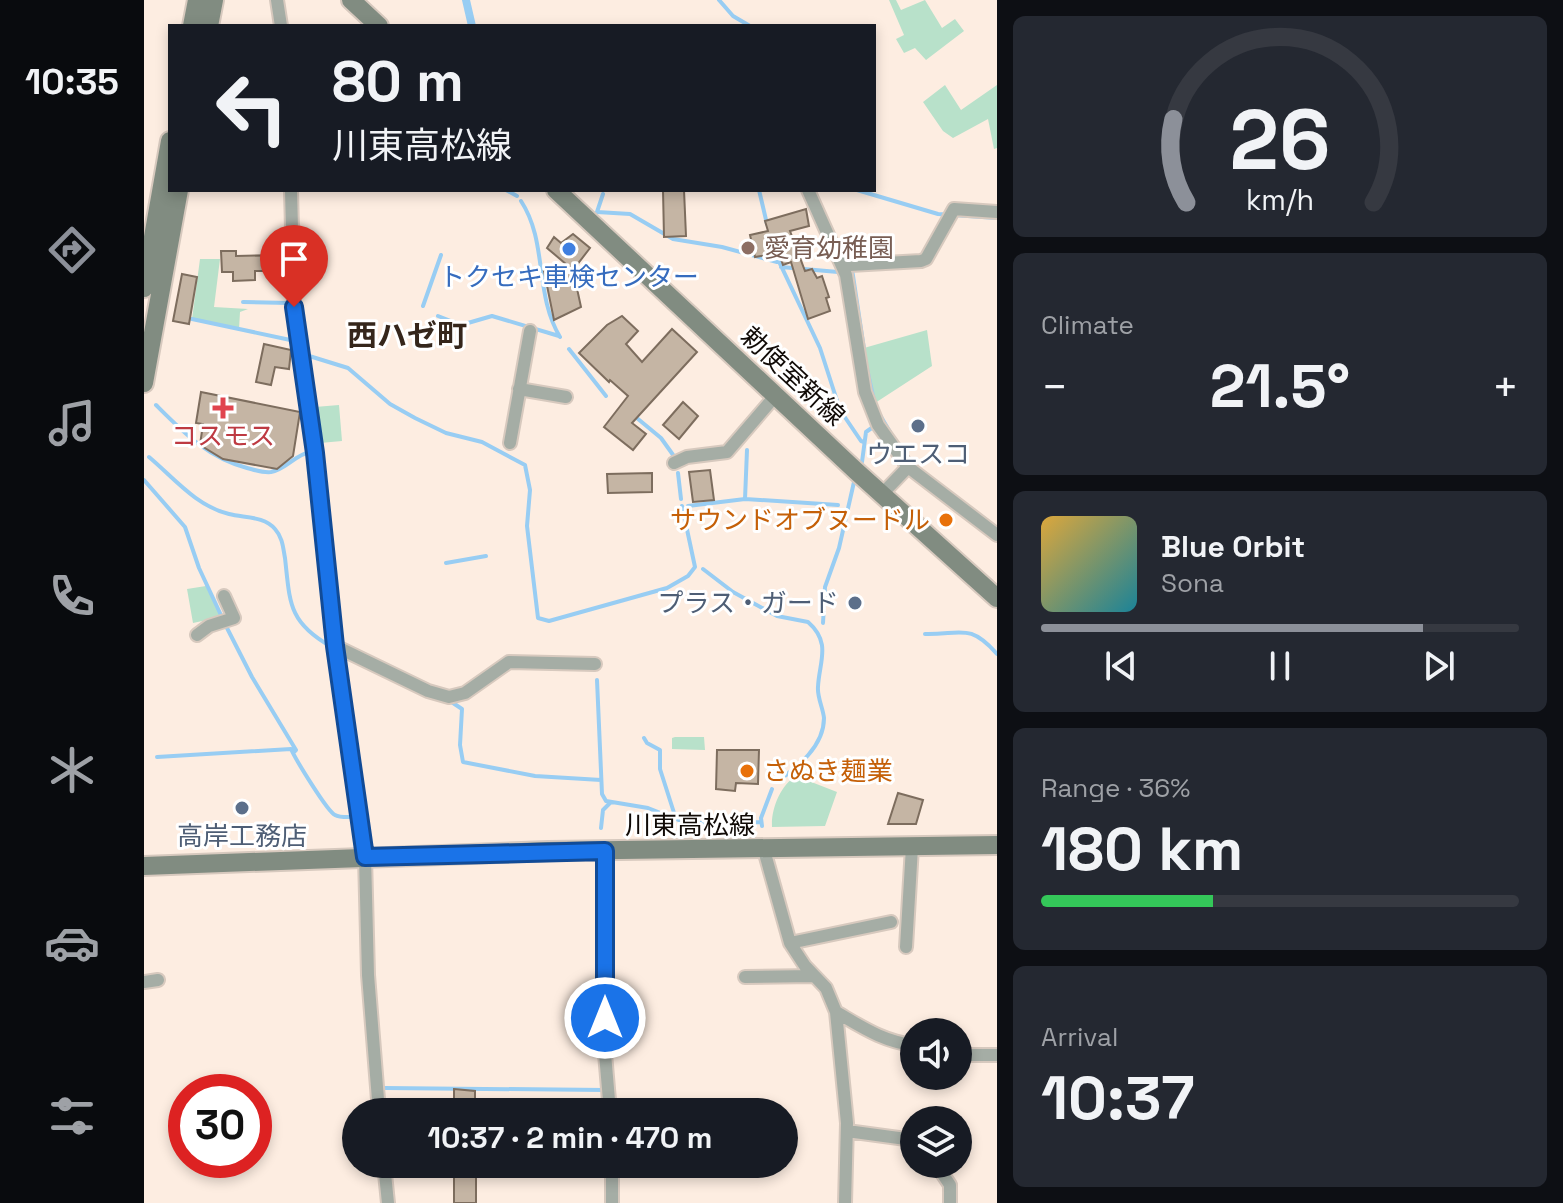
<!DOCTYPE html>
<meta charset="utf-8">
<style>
:root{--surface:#171b24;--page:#242831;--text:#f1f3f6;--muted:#9ea1a6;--line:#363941;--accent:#8c9099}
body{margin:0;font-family:"Space Grotesk","Noto Sans JP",sans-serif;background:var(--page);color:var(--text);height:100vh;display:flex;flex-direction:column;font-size:30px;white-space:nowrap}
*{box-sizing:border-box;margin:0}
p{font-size:26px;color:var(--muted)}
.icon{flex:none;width:44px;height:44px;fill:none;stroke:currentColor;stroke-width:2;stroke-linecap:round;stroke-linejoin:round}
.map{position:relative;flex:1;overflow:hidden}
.details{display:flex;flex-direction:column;gap:16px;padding:16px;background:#0d0f14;width:566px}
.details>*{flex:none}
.banner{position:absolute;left:24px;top:24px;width:708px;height:168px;border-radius:0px;box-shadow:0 4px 12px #0003;background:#171b24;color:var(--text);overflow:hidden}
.fabs{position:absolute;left:756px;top:1018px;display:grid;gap:16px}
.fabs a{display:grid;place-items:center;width:72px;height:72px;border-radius:50%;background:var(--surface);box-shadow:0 4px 12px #0003;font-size:40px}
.speed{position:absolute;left:24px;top:1074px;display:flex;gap:16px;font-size:40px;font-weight:700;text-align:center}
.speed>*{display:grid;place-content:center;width:104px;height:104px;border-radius:50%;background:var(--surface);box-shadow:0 4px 12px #0003;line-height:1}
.speed .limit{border:12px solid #d22;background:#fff;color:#111}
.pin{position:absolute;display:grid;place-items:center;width:68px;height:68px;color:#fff;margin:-82px -34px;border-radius:50% 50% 50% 0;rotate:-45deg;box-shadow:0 0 8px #0007}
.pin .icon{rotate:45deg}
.me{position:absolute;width:88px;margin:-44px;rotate:0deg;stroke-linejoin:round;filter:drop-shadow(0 0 6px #0008)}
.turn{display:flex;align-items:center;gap:28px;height:168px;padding:0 32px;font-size:36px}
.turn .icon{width:104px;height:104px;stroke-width:2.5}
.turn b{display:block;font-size:56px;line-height:68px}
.big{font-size:60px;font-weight:800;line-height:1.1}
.details .widget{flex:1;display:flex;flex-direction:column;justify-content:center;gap:12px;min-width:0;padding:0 28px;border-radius:12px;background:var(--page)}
.details .dial{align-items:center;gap:0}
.dial svg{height:208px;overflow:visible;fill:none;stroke:var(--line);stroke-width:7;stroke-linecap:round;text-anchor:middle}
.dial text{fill:var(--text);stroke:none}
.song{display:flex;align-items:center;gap:24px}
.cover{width:96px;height:96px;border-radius:12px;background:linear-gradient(135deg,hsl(40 70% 55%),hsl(190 70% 35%))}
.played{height:8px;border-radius:4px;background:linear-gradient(90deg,var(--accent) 80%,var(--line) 80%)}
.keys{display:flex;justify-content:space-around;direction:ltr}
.heat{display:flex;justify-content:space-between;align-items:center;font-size:44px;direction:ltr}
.charge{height:12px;border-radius:6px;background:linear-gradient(90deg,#34c759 36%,var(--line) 0)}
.trip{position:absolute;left:198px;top:1098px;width:456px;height:80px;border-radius:40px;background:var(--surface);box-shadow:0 4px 12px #0003;font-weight:800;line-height:80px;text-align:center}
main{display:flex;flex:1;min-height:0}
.menu{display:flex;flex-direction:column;width:144px;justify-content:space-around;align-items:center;background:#090b0e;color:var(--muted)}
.menu .icon{width:56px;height:56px}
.menu .active{color:var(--accent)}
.menu b{font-size:36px;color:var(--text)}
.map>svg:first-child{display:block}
</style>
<main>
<nav class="menu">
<b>10:35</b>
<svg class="icon active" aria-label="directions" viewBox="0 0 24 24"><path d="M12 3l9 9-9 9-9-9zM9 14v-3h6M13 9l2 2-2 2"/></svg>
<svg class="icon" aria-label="music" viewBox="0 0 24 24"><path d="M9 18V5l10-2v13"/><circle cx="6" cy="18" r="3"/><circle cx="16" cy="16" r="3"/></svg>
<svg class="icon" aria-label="phone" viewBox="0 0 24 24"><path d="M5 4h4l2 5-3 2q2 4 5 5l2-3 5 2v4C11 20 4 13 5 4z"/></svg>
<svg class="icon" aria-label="climate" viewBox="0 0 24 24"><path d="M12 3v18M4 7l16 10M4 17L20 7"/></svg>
<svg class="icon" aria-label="car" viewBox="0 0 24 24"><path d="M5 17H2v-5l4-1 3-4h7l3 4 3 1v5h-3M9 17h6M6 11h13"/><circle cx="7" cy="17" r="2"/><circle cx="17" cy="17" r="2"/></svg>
<svg class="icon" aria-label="filters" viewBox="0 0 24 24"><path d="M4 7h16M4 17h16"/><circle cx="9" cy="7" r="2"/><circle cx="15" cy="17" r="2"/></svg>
</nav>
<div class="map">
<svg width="853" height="1203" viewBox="0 0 853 1203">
<rect width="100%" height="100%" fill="#fdede1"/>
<path fill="#b8e1ca" d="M745,0H752L757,10L781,0L798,28L811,19L820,31L782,60L771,48L760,53L752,39L760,35Z
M801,85L817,110L853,85V148L850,149L844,119L809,138L799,131L779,102Z
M56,259H76L70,307L104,309L96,312L95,329L48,319Z
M783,330L788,366L731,403L720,348Z
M195,405L198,441L176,443L171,407Z
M62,586L77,617L49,623L43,589Z
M531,737H560L561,750L528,749V738Z
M652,776L693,792L681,826L628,827C627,808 637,785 652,776Z"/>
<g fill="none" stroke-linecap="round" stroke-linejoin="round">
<path stroke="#98cdf3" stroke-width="4" d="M320,0L326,26
M324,0L330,26
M575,0L589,16L606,26
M362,190L373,196
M615,190L623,224
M713,190L794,214L853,218
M459,194L453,212L486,214L529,239L578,247L633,262
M377,201C404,242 390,294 416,337
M630,251L676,348L696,410L717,441L720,442
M637,267L694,272
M708,269L720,349
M99,302L145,303
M279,306L297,255
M294,316L317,325L348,316L415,336
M48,319L151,341
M425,349L462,396
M162,355L204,368L246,404L271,418L302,433L338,442L381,465L386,490L383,526L394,618L405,621L523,588L544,576L551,567L538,506
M723,369L730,400
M12,405C39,432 64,458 103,468C111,470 119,473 127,472C142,469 151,455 166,452
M488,414L517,438L532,459
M736,415L746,432
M5,457C30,478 52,506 85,514C101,518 120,516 131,529C139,538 139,548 141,558C146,602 144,622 186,646
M718,462L722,432L729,427
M534,473L537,499
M0,480L41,527L55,568L83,628L108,677L152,750L149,753
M601,499L603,450
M544,506L601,499L694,505
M302,563L342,556
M559,569L589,592L633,616L664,622C688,643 675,662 674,687C673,697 679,708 680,718C680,747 653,767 633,782
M679,623L681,587L695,548L710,482
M781,634C816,635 825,622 853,654
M453,680L458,794L462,801L504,808L542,823L617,822
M306,701L318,709L316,745L319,762L391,776L457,780
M500,738L503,743L516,750V769L532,819
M13,757L147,749C152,760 183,811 191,815C196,818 205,817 211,817
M618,826L617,818L628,789
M457,828L459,810L466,803
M240,1088L461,1090"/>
</g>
<path fill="#c5b5a4" stroke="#7d6d5e" stroke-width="2" d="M519,190H540L542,236L520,237Z
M662,209L665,226L646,231L661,271L668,269L673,278L678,276L685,297L682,298L686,311L664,319L647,262L639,265L635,253L611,257L606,235L624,231L621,221Z
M429,234L446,248L429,270L403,248L410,237L417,243Z
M77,251H92V256L140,255V271H111V280L89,281V272H78Z
M429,270L437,307L410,320L400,271Z
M38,274L53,277L45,324L29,321Z
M478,316L494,331L482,344L498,362L528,329L553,352L488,423L502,434L489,450L460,427L484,396L466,380L465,382L435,353L463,325Z
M120,344L147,350L145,369L131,367L127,385L112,382Z
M57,392L156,412L149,456L133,469L79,459L56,445L59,424L52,423Z
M539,402L554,416L535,439L519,425Z
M566,470L570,500L549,502L545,472Z
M508,473V492L464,493L463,474Z
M573,750H615L614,784L592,783L591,791L572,789Z
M754,793L779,800L772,824H744Z
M310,1089L331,1091V1112H310Z
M310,1164H332V1203H310Z"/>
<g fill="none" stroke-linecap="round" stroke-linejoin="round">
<g stroke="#d7c9be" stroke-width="16">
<path id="street" d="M133,0L137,26
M147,190L150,307L171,453L191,646L221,857L224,975L235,1112
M664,190L702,275L721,392L734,425L764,467L853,535
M699,268L706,265L777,261L782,259L810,209L853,212
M375,389L422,397
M366,443L386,331
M530,463L543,457L583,452L632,395
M738,494L764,467
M53,635L65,626L90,618L80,596
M191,646L284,691L305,697L321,693L365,662L451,664
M620,850L646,943L661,966L682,988L692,1012L703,1123L701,1203
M461,851L460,1042L466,1112
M646,943L747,922
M762,947L768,847
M601,977L670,976
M0,982L14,980
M692,1012C718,1027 740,1042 770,1045
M814,1055H853
M703,1131L762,1139L770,1144
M240,1164L244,1203
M792,1164L806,1185V1203
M468,1203V1164"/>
</g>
<g stroke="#d7c9be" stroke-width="22">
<path id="secondary" d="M207,0L235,26
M48,26L53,0
M65,26L70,0
M412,190L712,471L853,598
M0,288L26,141
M0,383L35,190
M0,866L404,851L853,845"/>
</g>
<use href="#street" stroke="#a5ada5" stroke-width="12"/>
<use href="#secondary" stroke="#818c81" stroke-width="18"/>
</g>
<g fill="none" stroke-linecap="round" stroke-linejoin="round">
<g stroke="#114b97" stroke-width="20">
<path id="route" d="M150,307L171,453L191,646L221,857L461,851V1018"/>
</g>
<use href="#route" stroke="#1a73e8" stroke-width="14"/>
</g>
<circle fill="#8d6e63" stroke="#fff" stroke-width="3" cx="604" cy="248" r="8"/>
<circle fill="#3f7fe0" stroke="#fff" stroke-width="3" cx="425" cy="249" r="8"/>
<path fill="#e0444e" stroke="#fff" stroke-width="3" d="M75 396h8v8h8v8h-8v8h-8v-8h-8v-8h8z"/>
<g fill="#5c6f8a" stroke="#fff" stroke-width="3">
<circle cx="774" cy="426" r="8"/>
<circle cx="711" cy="603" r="8"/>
<circle cx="98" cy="808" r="8"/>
</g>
<g fill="#e8710a" stroke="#fff" stroke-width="3">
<circle cx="802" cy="520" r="8"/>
<circle cx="603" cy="771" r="8"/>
</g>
<g text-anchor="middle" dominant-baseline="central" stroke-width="6" stroke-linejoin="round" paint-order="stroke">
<g font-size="26" fill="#785e54" stroke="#fff" text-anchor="start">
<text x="620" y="248">愛育幼稚園</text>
</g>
<g font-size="26" fill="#366cbe" stroke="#fff">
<text x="425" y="277">トクセキ車検センター</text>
</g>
<g font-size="26" fill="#100a06" stroke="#fff">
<text transform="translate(649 376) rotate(43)">勅使室新線</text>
<text x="546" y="825">川東高松線</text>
</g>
<g font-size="26" fill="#be3a42" stroke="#fff">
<text x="79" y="436">コスモス</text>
</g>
<g font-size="26" fill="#4e5e75" stroke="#fff">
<text x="774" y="454">ウエスコ</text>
<text x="695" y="603" text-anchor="end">プラス・ガード</text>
<text x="98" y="836">高岸工務店</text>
</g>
<g font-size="26" fill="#c56008" stroke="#fff" text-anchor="end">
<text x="786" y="520">サウンドオブヌードル</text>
<text x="619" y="771" text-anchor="start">さぬき麺業</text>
</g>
<g font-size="30" font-weight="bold" fill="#35261b" stroke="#fff">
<text x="263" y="335">西ハゼ町</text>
</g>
</g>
</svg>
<div class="fabs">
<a><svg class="icon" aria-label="sound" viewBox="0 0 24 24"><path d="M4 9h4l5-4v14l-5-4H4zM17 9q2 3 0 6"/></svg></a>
<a><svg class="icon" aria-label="layers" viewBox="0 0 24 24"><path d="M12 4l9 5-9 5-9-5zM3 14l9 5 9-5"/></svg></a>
</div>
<div class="speed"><div class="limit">30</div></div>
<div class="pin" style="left:150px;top:307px;background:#d93025"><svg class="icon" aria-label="arrive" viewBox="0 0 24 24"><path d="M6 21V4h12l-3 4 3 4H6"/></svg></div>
<svg class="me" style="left:461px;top:1018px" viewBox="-20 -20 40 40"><circle r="17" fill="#1a73e8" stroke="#fff" stroke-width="3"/><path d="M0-11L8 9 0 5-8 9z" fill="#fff"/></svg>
<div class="trip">10:37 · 2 min · 470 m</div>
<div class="banner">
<div class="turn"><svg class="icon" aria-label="left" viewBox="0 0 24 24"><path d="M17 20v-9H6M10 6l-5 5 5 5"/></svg><div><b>80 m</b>川東高松線</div></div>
</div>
</div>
<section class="details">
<div class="widget dial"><svg viewBox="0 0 100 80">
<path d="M14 69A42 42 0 1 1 86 69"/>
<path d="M14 69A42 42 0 0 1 9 37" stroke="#8c9099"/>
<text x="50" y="56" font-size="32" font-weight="700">26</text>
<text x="50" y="72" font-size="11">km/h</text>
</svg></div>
<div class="widget"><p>Climate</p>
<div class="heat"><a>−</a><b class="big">21.5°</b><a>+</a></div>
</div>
<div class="widget">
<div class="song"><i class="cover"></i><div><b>Blue Orbit</b><p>Sona</p></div></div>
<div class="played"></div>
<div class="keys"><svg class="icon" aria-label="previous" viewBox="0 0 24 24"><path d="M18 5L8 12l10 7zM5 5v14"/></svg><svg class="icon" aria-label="pause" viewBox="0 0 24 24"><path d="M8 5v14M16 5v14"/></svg><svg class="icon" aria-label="next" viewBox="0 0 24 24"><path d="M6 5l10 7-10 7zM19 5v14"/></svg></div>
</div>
<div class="widget"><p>Range · 36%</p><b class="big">180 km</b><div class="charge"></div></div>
<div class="widget"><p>Arrival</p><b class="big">10:37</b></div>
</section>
</main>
